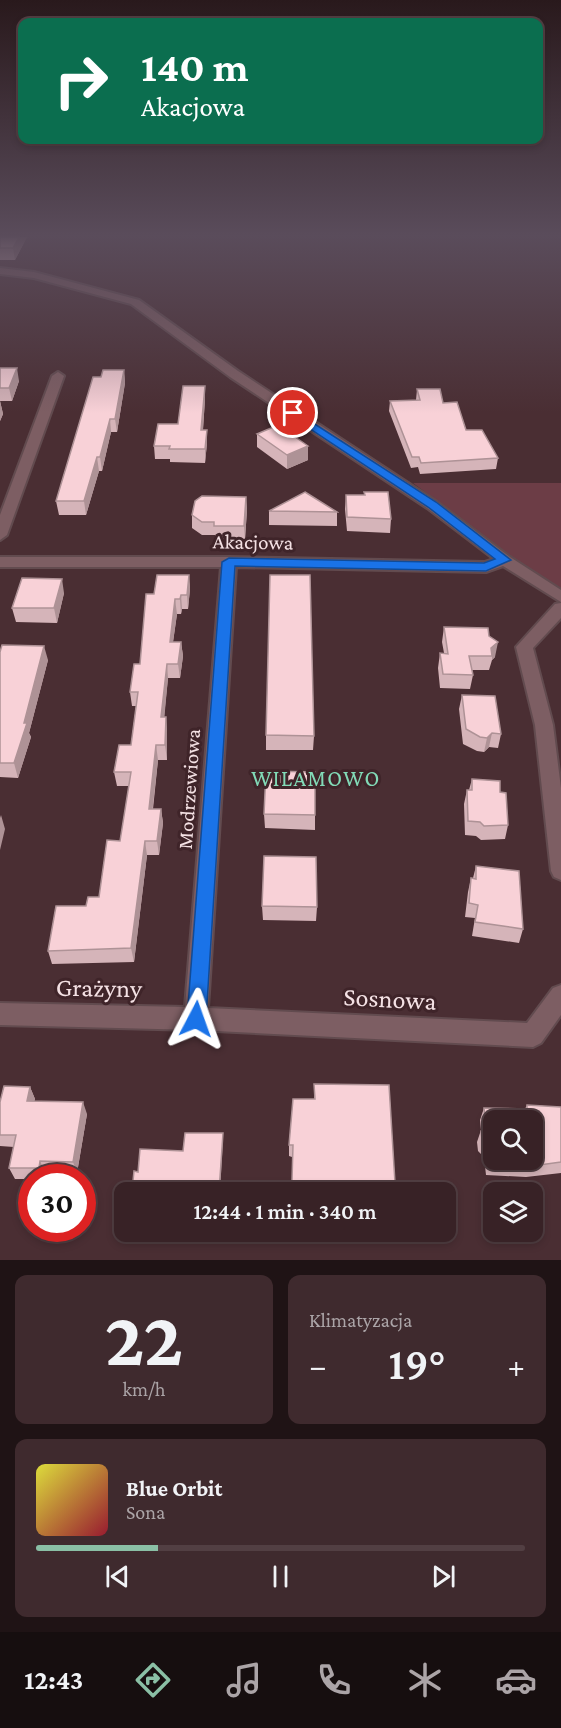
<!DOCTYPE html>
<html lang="pl">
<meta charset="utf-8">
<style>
:root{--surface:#382226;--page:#3f2a2e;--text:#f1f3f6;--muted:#aba4a7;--line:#523f43;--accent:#8abfa5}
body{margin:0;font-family:"Crimson Pro",serif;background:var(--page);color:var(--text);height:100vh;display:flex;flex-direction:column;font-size:22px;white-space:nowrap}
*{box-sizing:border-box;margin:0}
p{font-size:20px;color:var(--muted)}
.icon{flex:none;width:33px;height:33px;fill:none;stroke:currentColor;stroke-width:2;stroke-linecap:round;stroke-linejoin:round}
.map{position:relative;height:1260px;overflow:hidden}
.details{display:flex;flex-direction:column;gap:15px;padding:15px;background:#1f1315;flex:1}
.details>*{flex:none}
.banner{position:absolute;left:18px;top:18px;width:525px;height:126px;border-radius:12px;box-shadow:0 3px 9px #0003,0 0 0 2px var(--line);background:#0b6e4f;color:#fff;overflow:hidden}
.buttons{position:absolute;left:483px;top:1110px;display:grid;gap:12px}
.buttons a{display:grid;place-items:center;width:60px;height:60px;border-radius:12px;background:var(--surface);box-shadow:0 3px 9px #0003,0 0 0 2px var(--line);font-size:30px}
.speed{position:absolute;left:18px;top:1164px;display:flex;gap:12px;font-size:30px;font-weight:700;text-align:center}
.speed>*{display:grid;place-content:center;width:78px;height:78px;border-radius:50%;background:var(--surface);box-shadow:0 3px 9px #0003,0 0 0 2px var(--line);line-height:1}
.speed .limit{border:9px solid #d22;background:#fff;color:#111}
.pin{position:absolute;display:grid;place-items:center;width:51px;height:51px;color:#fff;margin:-26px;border:3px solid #fff;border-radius:50%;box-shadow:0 2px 6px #0007}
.me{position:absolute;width:66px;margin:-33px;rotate:4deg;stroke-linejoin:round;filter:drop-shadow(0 0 4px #0008)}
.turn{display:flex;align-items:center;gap:21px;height:126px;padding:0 24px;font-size:27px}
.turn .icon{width:78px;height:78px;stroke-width:2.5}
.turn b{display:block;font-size:42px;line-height:51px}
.big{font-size:45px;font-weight:600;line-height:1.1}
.details .card{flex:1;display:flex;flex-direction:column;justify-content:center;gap:9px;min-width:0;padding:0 21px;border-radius:12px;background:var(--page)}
.details .dial{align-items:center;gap:0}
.dial b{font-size:78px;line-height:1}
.song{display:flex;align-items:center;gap:18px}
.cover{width:72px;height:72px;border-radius:9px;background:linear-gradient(135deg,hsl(60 70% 55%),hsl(350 70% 35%))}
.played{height:6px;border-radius:3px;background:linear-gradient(90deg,var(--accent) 25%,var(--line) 25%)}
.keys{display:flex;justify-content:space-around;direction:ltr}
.heat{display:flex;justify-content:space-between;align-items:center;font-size:33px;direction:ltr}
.details .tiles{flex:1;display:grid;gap:15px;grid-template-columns:1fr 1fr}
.card:last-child{grid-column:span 2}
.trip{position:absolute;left:114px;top:1182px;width:342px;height:60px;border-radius:12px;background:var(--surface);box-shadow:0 3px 9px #0003,0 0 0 2px var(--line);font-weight:600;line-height:60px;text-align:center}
.tabs{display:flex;height:96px;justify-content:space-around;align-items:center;background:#160e0f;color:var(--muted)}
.tabs .icon{width:42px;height:42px}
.tabs .current{color:var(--accent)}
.tabs b{font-size:27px;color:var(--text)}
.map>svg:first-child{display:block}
</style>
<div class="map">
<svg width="561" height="1260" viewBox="0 0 561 1260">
<rect width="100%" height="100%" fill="#4a2e33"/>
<path fill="#6c3d46" d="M413,483H561V594L560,593Z"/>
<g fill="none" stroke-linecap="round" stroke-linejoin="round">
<g stroke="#624b4f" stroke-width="4">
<path id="minor" d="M0,268L34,272L139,300L238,371L437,502L510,557L561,590V602L503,566L486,572L236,567L208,1008L527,1023L553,988L561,985V1015L541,1043L533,1047L196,1030L0,1025V1003L185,1007L221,567H0V557H229L485,562L494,559L427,508L230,377L131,304L34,278L0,274Z
M58,372L64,376L7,535L0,540V515L52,376Z
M561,603V618L533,648L553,725L561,788V880L554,877L551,871L535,725L516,647L555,604Z"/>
</g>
<use href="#minor" fill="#7d5e63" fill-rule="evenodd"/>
</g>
<path fill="#d5b4b9" d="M0,237H27L15,260H0Z
M0,368L19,381L12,401H0L3,414L0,421Z
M124,370L125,383L117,432H111L102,471H99L86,515H59L56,501L101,377Z
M417,389L443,403L466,430L498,458L496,469L420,474L418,467L411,468L389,411L390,401L416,400Z
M205,399L203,430L207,443L205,463L170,462V459H155L154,446Z
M257,434L308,446V460L287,469L257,447Z
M346,495L391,519L390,533L347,531L345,509Z
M246,497L247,510L245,539L215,538V535H202L192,528V515Z
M269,511L337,512V526L269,525Z
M189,575L190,589L188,609H182L181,614H177L173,642H181L183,656L180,678H168L164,717H166L167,732V760H158L153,809H161L163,823L159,855H147L134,962L52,964L48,951L86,906L99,897L120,841L129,786H117L114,772L131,745L136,706H132L130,692L140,664L154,594Z
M64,593L57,623L16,622L12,608Z
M444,627L489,636L495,657L492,660L489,670H472L473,675L470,689L440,688L438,668L440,653H444L442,642Z
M0,652L48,660L29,733L31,737L18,778L0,777Z
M462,695L501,734L498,748L489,747L484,752L477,751L463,744L459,709Z
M266,735L314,736L313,750H266Z
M472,779L500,792L508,825L505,839L481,840L476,836L465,835L464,804L467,790H469Z
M264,814L315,815V830L265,828Z
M476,866L523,929L519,943L472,936L475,918L465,917L468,892L471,878H473Z
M262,906L317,907L316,921L263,920Z
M314,1084L395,1183L393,1192H292V1157L289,1156V1145L314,1099Z
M30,1087L35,1099L34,1101L87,1114L77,1173L45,1172L44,1178H32V1179H15L9,1168L14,1147L0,1146V1102Z
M527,1105L561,1107V1173L526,1177L486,1175L484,1157L478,1151L477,1142L481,1130L480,1120L484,1108L525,1109Z"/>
<path fill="#ae9296" d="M19,237H27L15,260L13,248Z
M17,368L19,381L12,401L9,388Z
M124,370L125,383L117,432L115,419Z
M205,386V399L202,443L201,430Z
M0,401L3,414L0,421Z
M110,419L111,432L102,471L100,457Z
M207,430V443L205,463V449Z
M308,446V460L287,469V455Z
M97,457L99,471L86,515L84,501Z
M246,497L247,510L245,539L244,526Z
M189,575L190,589L188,609L187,595Z
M62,579L64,593L57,623L54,608Z
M181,595L182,609L181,614L180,599Z
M175,599L177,614L171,656L170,642Z
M181,642L183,656L180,678L178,664Z
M498,642L495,657L492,660V656L491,648Z
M44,646L48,660L29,733L31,737L18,778L14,763Z
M167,664L168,678L163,732L161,717Z
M166,717L167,732V760L165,745Z
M492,733L489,747L484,752L487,738Z
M156,745L158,760L151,823L149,809Z
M161,809L163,823L159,855L157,841Z
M1,815L5,829L0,850V818Z
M145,841L147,855L134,962L131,948Z
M30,1087L35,1099L32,1113L27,1101Z
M83,1102L87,1114L77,1173L73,1162Z
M223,1133V1139L220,1192H219Z
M40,1161L45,1172L44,1178H43L39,1168Z"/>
<path fill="#f8d1d7" stroke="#ae9296" stroke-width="1.5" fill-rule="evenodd" d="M0,237H19L13,248H0Z
M0,368H17L9,388H0Z
M103,370H124L115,419H110L100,457H97L84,501H56L93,377H101Z
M183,386H205L201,430H207L205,449H169L170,446H154L158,424H178Z
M417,389H440L443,403L457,402L466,430H482L498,458L421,463L419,457H412L390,401L420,400Z
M278,425L308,446L287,455L257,434Z
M305,492L337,512L269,511Z
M364,492H388L391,519L347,517L346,495H365Z
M202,496L246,497L244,526H214V522H202L192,515L195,501Z
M157,575H189L187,595H181L180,599H175L170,642H181L178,664H167L161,717H166L165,745H156L149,809H161L157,841H145L131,948L48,951L56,906H86L88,897H99L107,840L120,841L131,772H114L119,745H131L138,692H130L134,664H140L146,594H154Z
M270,575H310L314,736L266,735Z
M22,578L62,579L54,608H12Z
M444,627L488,628L489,636L498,642L491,648L492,656H469L473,675L443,674L440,653L448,654Z
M2,645L44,646L24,723H27L14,763H0V652Z
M462,695L495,696L501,734L492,733L487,738L480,737L466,729Z
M266,771L315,772V815L264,814Z
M472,779L500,781V792L506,793L508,825L484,826L480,822L468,821L467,790H472Z
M264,856L316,857L317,907L262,906Z
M476,866L519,871L523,929L475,922L478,905L469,903L471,878L476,879Z
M314,1084L389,1085L395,1183L292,1181L293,1145H289L293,1099H315Z
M4,1086L30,1087L27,1101L83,1102L73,1162L40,1161L39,1168H9L16,1135H0V1102Z
M527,1105L561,1107V1162L532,1166L490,1164L488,1145L482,1139L481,1131L486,1126L484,1108L527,1109ZM494,1120H532V1160H494Z
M185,1133H223L219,1192H135L132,1191L134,1171L138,1172L140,1149L183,1151Z"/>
<linearGradient id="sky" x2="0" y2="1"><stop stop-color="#29191c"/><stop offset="0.57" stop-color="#5a4c5b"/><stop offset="1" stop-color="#5a4c5b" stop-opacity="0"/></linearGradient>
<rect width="561" height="413" fill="url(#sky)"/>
<path fill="#1a73e8" stroke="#114b97" stroke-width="1.5" d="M293,410L436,502L511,560L486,571L235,566L206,1019L203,1026L196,1028L190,1026L187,1019L222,562L229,558L484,563L495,559L428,507L289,415L288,413Z"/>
<g text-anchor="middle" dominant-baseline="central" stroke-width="6" stroke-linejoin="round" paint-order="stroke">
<g font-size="21" fill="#f4e1e4" stroke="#3f2429">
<text transform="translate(253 542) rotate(1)">Akacjowa</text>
<text transform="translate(189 789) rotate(-86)">Modrzewiowa</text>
</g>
<g font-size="22" letter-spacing="1.5" fill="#82dab7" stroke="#3f2429">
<text x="316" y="778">WILAMOWO</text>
</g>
<g font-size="26" fill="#f4e1e4" stroke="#3f2429">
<text transform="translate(99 988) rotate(1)">Grażyny</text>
<text transform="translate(390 999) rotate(3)">Sosnowa</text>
</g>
</g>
</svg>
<div class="buttons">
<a><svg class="icon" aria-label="search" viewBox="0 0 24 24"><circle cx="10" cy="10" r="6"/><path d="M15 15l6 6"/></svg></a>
<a><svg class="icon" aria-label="layers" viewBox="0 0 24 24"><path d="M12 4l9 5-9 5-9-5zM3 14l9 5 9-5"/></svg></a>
</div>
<div class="speed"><div class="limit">30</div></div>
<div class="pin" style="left:293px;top:413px;background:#d93025"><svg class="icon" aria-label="arrive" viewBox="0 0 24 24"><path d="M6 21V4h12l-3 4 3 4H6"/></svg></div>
<svg class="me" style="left:196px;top:1019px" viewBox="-20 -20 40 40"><path d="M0-17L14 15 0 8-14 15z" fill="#1a73e8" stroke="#fff" stroke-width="4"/></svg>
<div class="trip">12:44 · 1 min · 340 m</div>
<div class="banner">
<div class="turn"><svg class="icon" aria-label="right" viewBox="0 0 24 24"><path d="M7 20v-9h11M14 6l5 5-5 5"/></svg><div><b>140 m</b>Akacjowa</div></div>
</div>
</div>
<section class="details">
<div class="tiles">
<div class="card dial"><b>22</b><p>km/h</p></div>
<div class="card"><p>Klimatyzacja</p>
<div class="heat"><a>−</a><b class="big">19°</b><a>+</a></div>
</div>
<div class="card">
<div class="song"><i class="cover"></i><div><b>Blue Orbit</b><p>Sona</p></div></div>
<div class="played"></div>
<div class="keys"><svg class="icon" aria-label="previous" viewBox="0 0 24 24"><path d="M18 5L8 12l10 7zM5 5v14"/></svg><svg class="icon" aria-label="pause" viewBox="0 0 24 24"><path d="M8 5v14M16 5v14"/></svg><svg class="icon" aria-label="next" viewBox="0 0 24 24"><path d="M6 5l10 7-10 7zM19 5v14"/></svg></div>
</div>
</div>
</section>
<nav class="tabs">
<b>12:43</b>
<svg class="icon current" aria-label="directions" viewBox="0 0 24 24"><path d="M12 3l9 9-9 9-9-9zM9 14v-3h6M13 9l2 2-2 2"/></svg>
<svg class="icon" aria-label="music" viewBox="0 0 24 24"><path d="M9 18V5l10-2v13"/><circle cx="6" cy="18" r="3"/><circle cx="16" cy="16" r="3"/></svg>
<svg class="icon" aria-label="phone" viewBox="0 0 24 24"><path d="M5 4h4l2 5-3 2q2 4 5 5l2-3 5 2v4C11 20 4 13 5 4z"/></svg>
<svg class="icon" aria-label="climate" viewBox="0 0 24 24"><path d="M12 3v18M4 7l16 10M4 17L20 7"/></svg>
<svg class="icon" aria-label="car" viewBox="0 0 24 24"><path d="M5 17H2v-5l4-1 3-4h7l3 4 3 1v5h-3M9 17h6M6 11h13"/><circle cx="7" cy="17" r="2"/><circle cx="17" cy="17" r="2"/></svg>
</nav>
